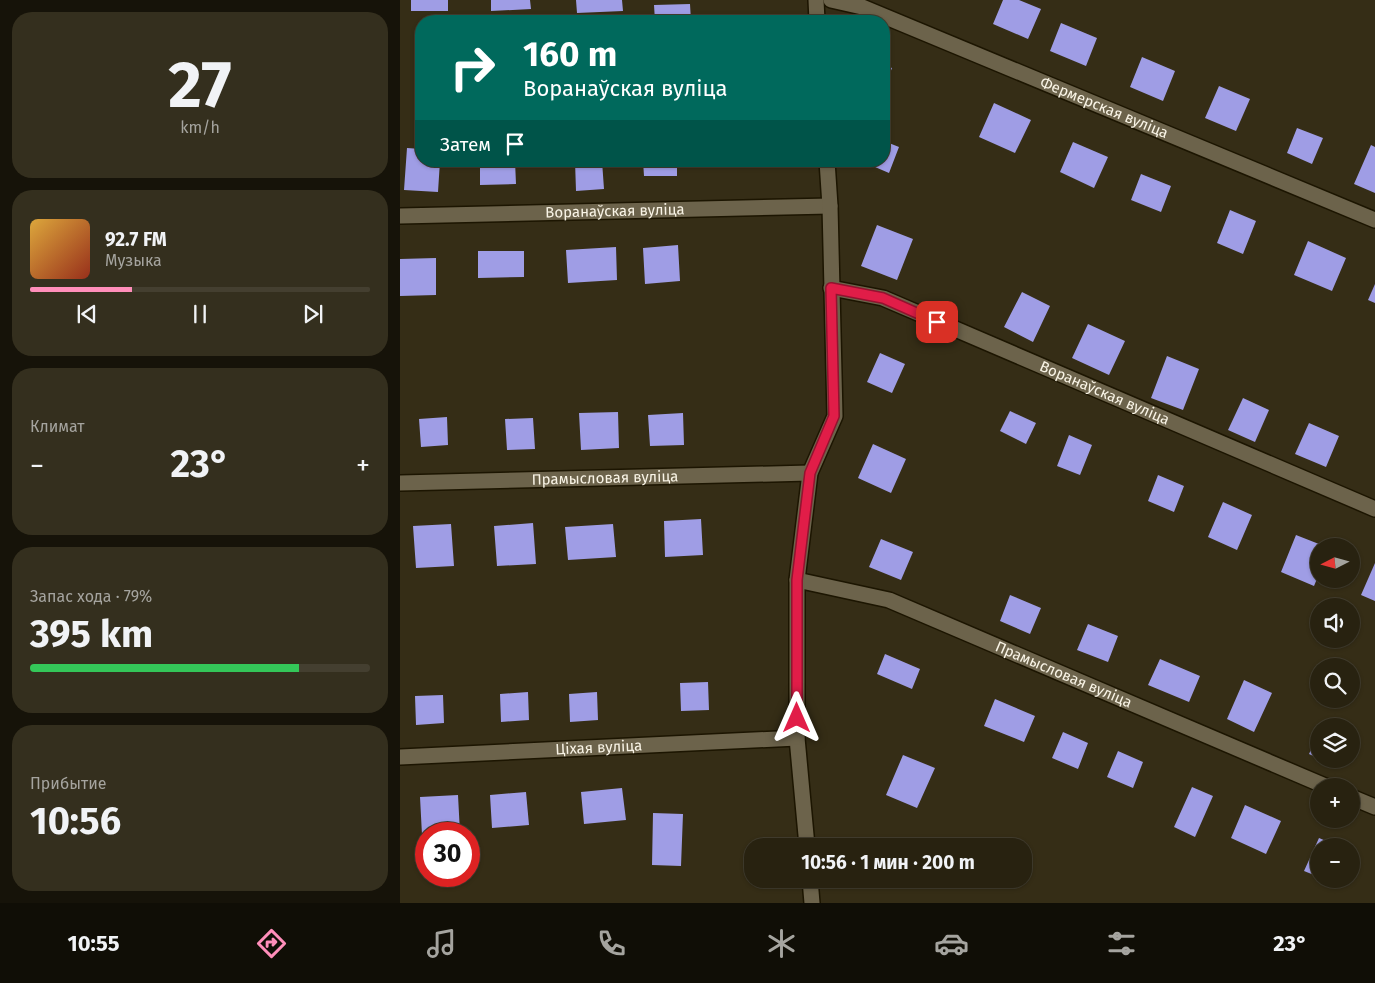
<!DOCTYPE html>
<html lang="ru">
<meta charset="utf-8">
<style>
:root{--surface:#282210;--page:#342f1e;--text:#f1f3f6;--muted:#a5a49f;--line:#443f30;--accent:#ff8eba}
body{margin:0;font-family:"Fira Sans",sans-serif;background:var(--page);color:var(--text);height:100vh;display:flex;flex-direction:column;font-size:19px;white-space:nowrap}
*{box-sizing:border-box;margin:0}
p{font-size:16px;color:var(--muted)}
.icon{flex:none;width:28px;height:28px;fill:none;stroke:currentColor;stroke-width:2;stroke-linecap:round;stroke-linejoin:round}
.map{position:relative;flex:1;overflow:hidden}
.side{display:flex;flex-direction:column;gap:12px;padding:12px;background:#161309;width:400px}
.side>*{flex:none}
.hud{position:absolute;left:15px;top:15px;width:475px;height:152px;border-radius:20px;box-shadow:0 1px 4px #0004,0 0 0 1px var(--line);background:#00695c;color:#fff;overflow:hidden}
.needle{width:32px;rotate:264deg}
.controls{position:absolute;left:910px;top:538px;display:grid;gap:10px}
.controls a{display:grid;place-items:center;width:50px;height:50px;border-radius:50%;background:var(--surface);box-shadow:0 1px 4px #0004,0 0 0 1px var(--line);font-size:25px}
.speed{position:absolute;left:15px;top:822px;display:flex;gap:10px;font-size:25px;font-weight:700;text-align:center}
.speed>*{display:grid;place-content:center;width:65px;height:65px;border-radius:50%;background:var(--surface);box-shadow:0 1px 4px #0004,0 0 0 1px var(--line);line-height:1}
.speed .limit{border:8px solid #d22;background:#fff;color:#111}
.pin{position:absolute;display:grid;place-items:center;width:42px;height:42px;color:#fff;margin:-21px;border-radius:10px;box-shadow:0 2px 8px #0006}
.me{position:absolute;width:55px;margin:-28px;rotate:0deg;stroke-linejoin:round;filter:drop-shadow(0 0 4px #0008)}
.turn{display:flex;align-items:center;gap:18px;height:105px;padding:0 25px;font-size:22px}
.turn .icon{width:65px;height:65px;stroke-width:2.5}
.turn b{display:block;font-size:35px;line-height:42px}
.then{display:flex;align-items:center;height:48px;padding:0 25px;background:#0003;gap:10px;font-size:19px}
.big{font-size:38px;font-weight:700;line-height:1.1}
.side .widget{flex:1;display:flex;flex-direction:column;justify-content:center;gap:8px;min-width:0;padding:0 18px;border-radius:20px;background:var(--page)}
.side .dial{align-items:center;gap:0}
.dial b{font-size:65px;line-height:1}
.song{display:flex;align-items:center;gap:15px}
.cover{width:60px;height:60px;border-radius:8px;background:linear-gradient(135deg,hsl(40 70% 55%),hsl(10 70% 35%))}
.played{height:5px;border-radius:2px;background:linear-gradient(90deg,var(--accent) 30%,var(--line) 30%)}
.keys{display:flex;justify-content:space-around;direction:ltr}
.heat{display:flex;justify-content:space-between;align-items:center;font-size:28px;direction:ltr}
.charge{height:8px;border-radius:4px;background:linear-gradient(90deg,#34c759 79%,var(--line) 0)}
.trip{position:absolute;left:344px;top:838px;width:288px;height:50px;border-radius:20px;background:var(--surface);box-shadow:0 1px 4px #0004,0 0 0 1px var(--line);font-weight:700;line-height:50px;text-align:center}
.tabs{display:flex;height:80px;justify-content:space-around;align-items:center;background:#100e06;color:var(--muted)}
.tabs .icon{width:35px;height:35px}
.tabs .on{color:var(--accent)}
.tabs b{font-size:22px;color:var(--text)}
main{display:flex;flex:1;min-height:0}
.map>svg:first-child{display:block}
</style>
<main>
<section class="side">
<div class="widget dial"><b>27</b><p>km/h</p></div>
<div class="widget">
<div class="song"><i class="cover"></i><div><b>92.7 FM</b><p>Музыка</p></div></div>
<div class="played"></div>
<div class="keys"><svg class="icon" aria-label="previous" viewBox="0 0 24 24"><path d="M18 5L8 12l10 7zM5 5v14"/></svg><svg class="icon" aria-label="pause" viewBox="0 0 24 24"><path d="M8 5v14M16 5v14"/></svg><svg class="icon" aria-label="next" viewBox="0 0 24 24"><path d="M6 5l10 7-10 7zM19 5v14"/></svg></div>
</div>
<div class="widget"><p>Климат</p>
<div class="heat"><a>−</a><b class="big">23°</b><a>+</a></div>
</div>
<div class="widget"><p>Запас хода · 79%</p><b class="big">395 km</b><div class="charge"></div></div>
<div class="widget"><p>Прибытие</p><b class="big">10:56</b></div>
</section>
<div class="map">
<svg width="975" height="903" viewBox="0 0 975 903">
<rect width="100%" height="100%" fill="#352d16"/>
<path fill="#9f9de5" d="M11,0H48V11H11Z
M91,0H130L131,9L91,11Z
M176,0H222L223,11L177,13Z
M603,0H619L641,9L628,39L593,24Z
M290,4L291,21H255L254,5Z
M661,23L697,38L686,66L650,51Z
M742,57L775,71L763,101L730,87Z
M484,65L492,68L484,88Z
M819,86L850,99L836,131L805,118Z
M594,103L631,120L615,153L579,137Z
M897,128L923,138L912,164L887,153Z
M484,141L499,147L489,173L461,161H484Z
M673,142L708,157L694,188L660,172Z
M971,145L975,147V193L954,184Z
M7,148L21,149V161H40L38,192L4,190Z
M80,161H115L116,184L80,185Z
M175,161H202L204,189L176,191Z
M243,161H277V176H244Z
M741,174L771,186L761,212L731,200Z
M830,210L856,221L843,254L817,243Z
M477,225L513,239L497,280L461,266Z
M908,241L946,258L932,291L894,275Z
M278,245L280,281L245,284L243,248Z
M216,247L217,280L168,283L166,250Z
M78,251H124V277L78,278Z
M36,258V295L0,296V259Z
M975,284V303L968,300Z
M622,292L650,306L633,342L604,327Z
M688,324L725,341L709,375L672,358Z
M480,353L505,364L492,393L467,382Z
M767,356L799,369L783,410L751,398Z
M843,398L869,410L855,442L828,430Z
M610,411L636,423L626,444L600,431Z
M218,412L219,448L181,450L179,413Z
M283,413L284,445L250,446L248,415Z
M47,417L48,445L21,447L19,419Z
M133,418L135,449L107,450L105,419Z
M909,423L939,436L926,467L895,454Z
M669,435L692,445L680,475L657,466Z
M473,444L506,459L491,493L458,478Z
M758,475L784,486L774,512L748,501Z
M823,502L852,515L837,550L808,537Z
M301,519L303,555L265,557L264,521Z
M133,523L136,564L97,566L94,526Z
M51,524L54,566L16,568L13,526Z
M213,524L216,557L168,560L165,527Z
M896,535L924,546H919V574L914,586L881,572Z
M481,539L513,552L501,580L469,567Z
M975,563V601L961,595Z
M610,595L641,608L630,634L600,621Z
M688,624L718,636L708,662L677,650Z
M485,654L520,669L512,689L477,674Z
M760,659L800,676L789,702L748,685Z
M844,680L872,693L854,732L827,719Z
M308,682L309,710L281,711L280,683Z
M128,692L129,720L101,722L100,694Z
M197,692L198,720L170,722L169,694Z
M43,695L44,723L16,725L15,696Z
M595,699L635,716L624,742L584,726Z
M663,732L688,743L678,769L652,758Z
M919,733V759H938L935,766L909,754Z
M718,751L743,762L733,788L707,777Z
M503,755L535,768L517,808L486,795Z
M792,787L813,796L795,837L774,827Z
M222,788L226,820L184,824L181,792Z
M126,792L129,825L92,828L90,795Z
M58,795L60,833L22,835L20,797Z
M845,805L881,821L866,854L831,838Z
M253,813L283,814L281,866L252,865Z
M919,838L938,846H919V877L904,871Z
M561,879H587L583,888Z"/>
<g fill="none" stroke-linecap="round" stroke-linejoin="round">
<g stroke="#1c1501" stroke-width="18">
<g id="minor">
<path d="M416,0L417,21"/>
<path id="s1" d="M431,0L462,7L975,220"/>
<path id="s2" d="M0,216L430,206"/>
<path id="s3" d="M431,288L483,298L975,509"/>
<path id="s4" d="M0,483L410,473"/>
<path id="s5" d="M397,580L489,600L925,786"/>
<path id="s6" d="M0,757L397,738"/>
<path d="M951,797L975,807"/>
<path d="M407,846L397,738V580L410,473L435,416L430,206L427,161"/>
<path d="M410,879L412,903"/>
</g>
</g>
<use href="#minor" stroke="#6c634b" stroke-width="15"/>
</g>
<g fill="none" stroke-linecap="round" stroke-linejoin="round">
<g stroke="#92132f" stroke-width="12">
<path id="route" d="M397,718V580L410,473L434,416L431,288L483,298L537,322"/>
</g>
<use href="#route" stroke="#e11d48" stroke-width="9"/>
</g>
<g text-anchor="middle" dominant-baseline="central" stroke-width="5" stroke-linejoin="round" paint-order="stroke">
<g font-size="15" fill="#f9f4e6" stroke="#2b230d">
<text stroke="none"><textPath href="#s1" startOffset="294">Фермерская вуліца</textPath></text>
<text stroke="none"><textPath href="#s2" startOffset="215">Воранаўская вуліца</textPath></text>
<text stroke="none"><textPath href="#s3" startOffset="294">Воранаўская вуліца</textPath></text>
<text stroke="none"><textPath href="#s4" startOffset="205">Прамысловая вуліца</textPath></text>
<text stroke="none"><textPath href="#s5" startOffset="284">Прамысловая вуліца</textPath></text>
<text stroke="none"><textPath href="#s6" startOffset="199">Ціхая вуліца</textPath></text>
</g>
</g>
</svg>
<div class="controls">
<a><svg class="needle" viewBox="-14 -14 28 28"><path d="M0-13l5 13h-10z" fill="#e53935"/><path d="M0 13l5-13h-10z" fill="#a5a49f"/></svg></a>
<a><svg class="icon" aria-label="sound" viewBox="0 0 24 24"><path d="M4 9h4l5-4v14l-5-4H4zM17 9q2 3 0 6"/></svg></a>
<a><svg class="icon" aria-label="search" viewBox="0 0 24 24"><circle cx="10" cy="10" r="6"/><path d="M15 15l6 6"/></svg></a>
<a><svg class="icon" aria-label="layers" viewBox="0 0 24 24"><path d="M12 4l9 5-9 5-9-5zM3 14l9 5 9-5"/></svg></a>
<a>+</a>
<a>−</a>
</div>
<div class="speed"><div class="limit">30</div></div>
<div class="pin" style="left:537px;top:322px;background:#d93025"><svg class="icon" aria-label="arrive" viewBox="0 0 24 24"><path d="M6 21V4h12l-3 4 3 4H6"/></svg></div>
<svg class="me" style="left:397px;top:718px" viewBox="-20 -20 40 40"><path d="M0-17L14 15 0 8-14 15z" fill="#e11d48" stroke="#fff" stroke-width="4"/></svg>
<div class="trip">10:56 · 1 мин · 200 m</div>
<div class="hud">
<div class="turn"><svg class="icon" aria-label="right" viewBox="0 0 24 24"><path d="M7 20v-9h11M14 6l5 5-5 5"/></svg><div><b>160 m</b>Воранаўская вуліца</div></div>
<div class="then">Затем<svg class="icon" aria-label="arrive" viewBox="0 0 24 24"><path d="M6 21V4h12l-3 4 3 4H6"/></svg></div>
</div>
</div>
</main>
<nav class="tabs">
<b>10:55</b>
<svg class="icon on" aria-label="directions" viewBox="0 0 24 24"><path d="M12 3l9 9-9 9-9-9zM9 14v-3h6M13 9l2 2-2 2"/></svg>
<svg class="icon" aria-label="music" viewBox="0 0 24 24"><path d="M9 18V5l10-2v13"/><circle cx="6" cy="18" r="3"/><circle cx="16" cy="16" r="3"/></svg>
<svg class="icon" aria-label="phone" viewBox="0 0 24 24"><path d="M5 4h4l2 5-3 2q2 4 5 5l2-3 5 2v4C11 20 4 13 5 4z"/></svg>
<svg class="icon" aria-label="climate" viewBox="0 0 24 24"><path d="M12 3v18M4 7l16 10M4 17L20 7"/></svg>
<svg class="icon" aria-label="car" viewBox="0 0 24 24"><path d="M5 17H2v-5l4-1 3-4h7l3 4 3 1v5h-3M9 17h6M6 11h13"/><circle cx="7" cy="17" r="2"/><circle cx="17" cy="17" r="2"/></svg>
<svg class="icon" aria-label="filters" viewBox="0 0 24 24"><path d="M4 7h16M4 17h16"/><circle cx="9" cy="7" r="2"/><circle cx="15" cy="17" r="2"/></svg>
<b>23°</b>
</nav>
